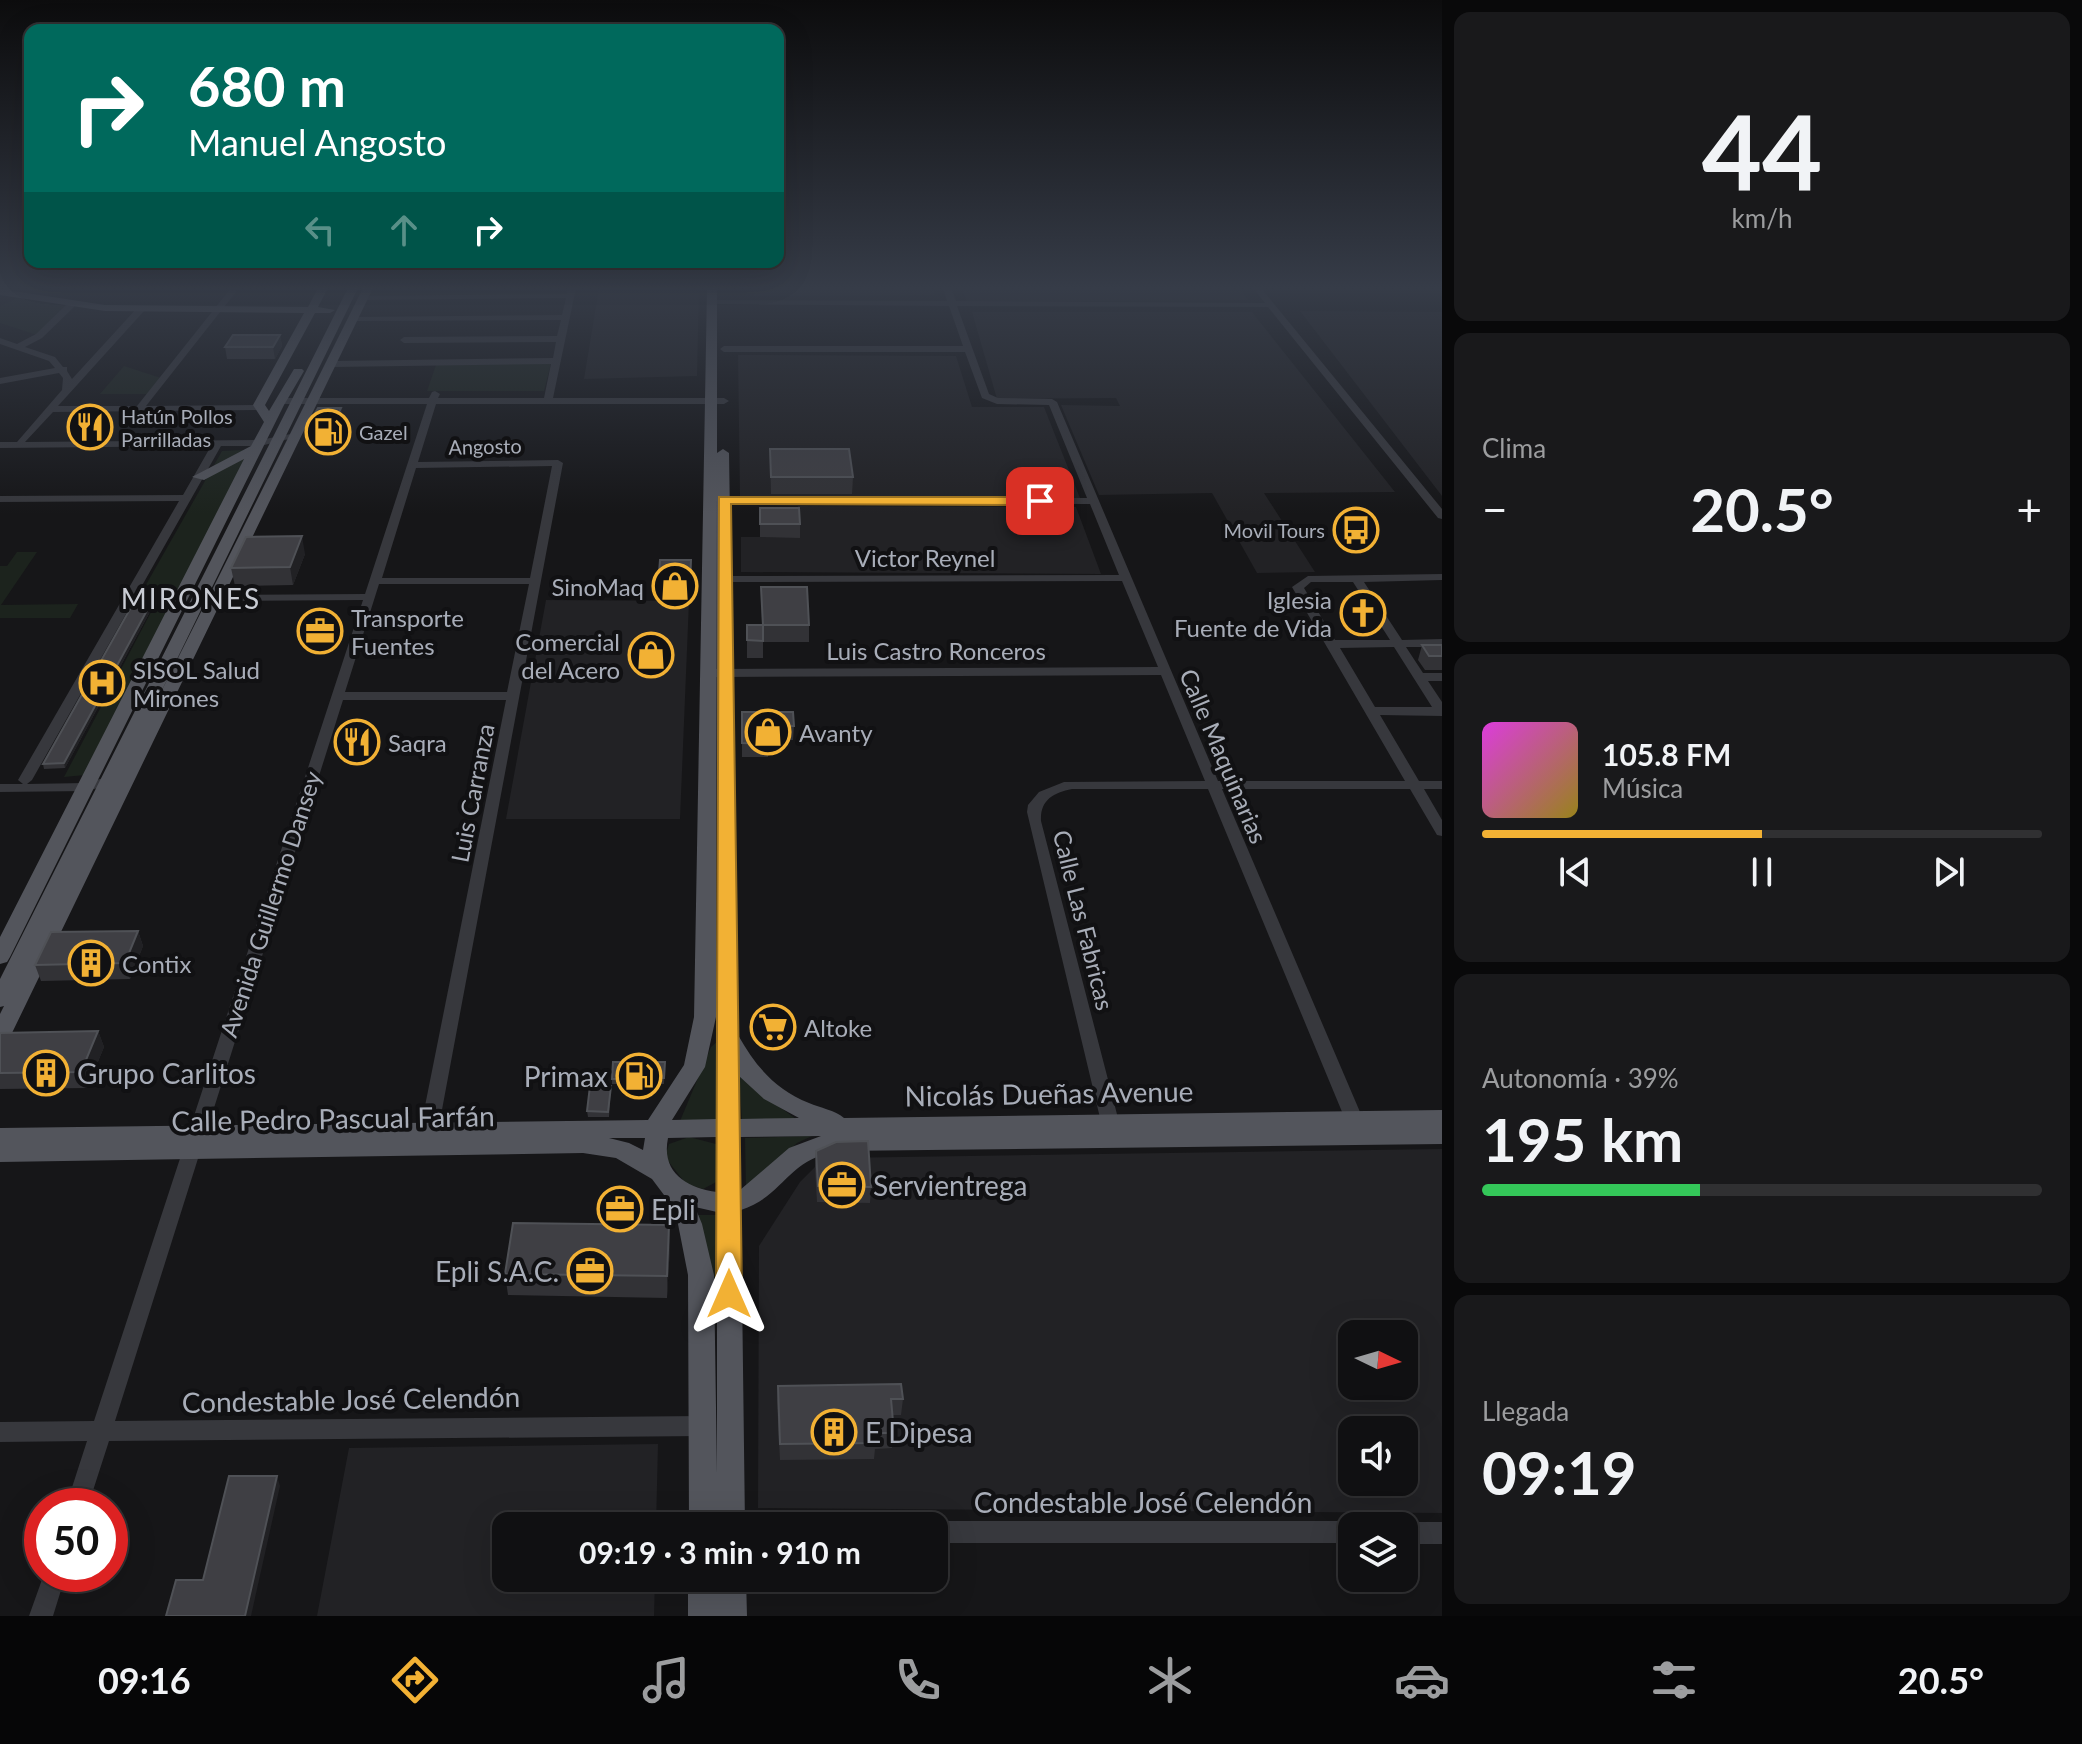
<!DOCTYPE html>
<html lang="es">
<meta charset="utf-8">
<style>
:root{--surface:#101012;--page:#19191b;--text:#f1f3f6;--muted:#9c9d9f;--line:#303032;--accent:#f2b134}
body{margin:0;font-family:Lato,sans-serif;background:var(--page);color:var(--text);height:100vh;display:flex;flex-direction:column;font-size:30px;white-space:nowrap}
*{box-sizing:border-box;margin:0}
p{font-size:26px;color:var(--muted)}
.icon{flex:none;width:44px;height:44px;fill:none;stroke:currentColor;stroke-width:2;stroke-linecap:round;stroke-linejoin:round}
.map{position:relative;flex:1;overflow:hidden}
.details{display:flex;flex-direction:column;gap:12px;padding:12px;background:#09090a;width:640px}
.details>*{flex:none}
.banner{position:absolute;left:24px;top:24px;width:760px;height:244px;border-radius:16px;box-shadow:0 8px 32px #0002,0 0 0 2px var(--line);background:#00695c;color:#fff;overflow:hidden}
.needle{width:52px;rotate:95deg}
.fabs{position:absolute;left:1338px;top:1320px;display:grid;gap:16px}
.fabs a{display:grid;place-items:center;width:80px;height:80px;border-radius:16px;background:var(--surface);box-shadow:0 8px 32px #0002,0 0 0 2px var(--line);font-size:40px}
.speed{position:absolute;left:24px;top:1488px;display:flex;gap:16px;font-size:40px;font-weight:700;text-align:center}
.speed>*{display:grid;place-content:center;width:104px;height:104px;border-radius:50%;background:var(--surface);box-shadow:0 8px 32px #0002,0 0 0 2px var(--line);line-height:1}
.speed .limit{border:12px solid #d22;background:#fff;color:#111}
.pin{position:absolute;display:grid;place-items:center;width:68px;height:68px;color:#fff;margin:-34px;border-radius:16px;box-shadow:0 4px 12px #0006}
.me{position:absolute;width:88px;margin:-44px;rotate:0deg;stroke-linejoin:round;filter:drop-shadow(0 0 6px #0008)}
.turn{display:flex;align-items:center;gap:28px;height:168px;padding:0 32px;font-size:36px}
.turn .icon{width:104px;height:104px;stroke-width:2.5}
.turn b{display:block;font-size:56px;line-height:68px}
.lanes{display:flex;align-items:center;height:76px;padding:0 32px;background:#0003;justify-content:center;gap:40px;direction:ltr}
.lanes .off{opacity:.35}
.big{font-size:60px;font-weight:700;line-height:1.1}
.details .tile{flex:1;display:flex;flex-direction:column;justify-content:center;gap:12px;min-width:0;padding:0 28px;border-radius:16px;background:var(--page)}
.details .dial{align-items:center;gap:0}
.dial b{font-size:104px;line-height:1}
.song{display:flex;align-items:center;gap:24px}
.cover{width:96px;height:96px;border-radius:12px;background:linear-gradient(135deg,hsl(300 70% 55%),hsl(50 70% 35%))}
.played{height:8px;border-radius:4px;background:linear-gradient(90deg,var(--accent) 50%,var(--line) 50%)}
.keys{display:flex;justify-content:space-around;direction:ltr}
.heat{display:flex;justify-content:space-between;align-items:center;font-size:44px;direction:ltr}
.charge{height:12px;border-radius:6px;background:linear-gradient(90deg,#34c759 39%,var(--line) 0)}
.trip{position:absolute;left:492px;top:1512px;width:456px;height:80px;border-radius:16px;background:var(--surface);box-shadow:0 8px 32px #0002,0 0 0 2px var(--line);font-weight:700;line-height:80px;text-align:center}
.menu{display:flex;height:128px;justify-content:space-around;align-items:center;background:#060607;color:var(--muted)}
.menu .icon{width:56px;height:56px}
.menu .selected{color:var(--accent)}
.menu b{font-size:36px;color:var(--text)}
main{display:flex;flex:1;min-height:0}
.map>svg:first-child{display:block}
</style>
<main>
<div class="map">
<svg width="1442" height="1616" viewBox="0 0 1442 1616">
<rect width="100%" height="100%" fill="#161618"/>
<path fill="#222225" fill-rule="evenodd" d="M599,288H699L697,376L584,379Z
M755,288H933L935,295L754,296Z
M962,288H1239L1248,300L967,302Z
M1300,311L1442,312V496Z
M972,312H1252L1395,492L1264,493L1315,572L1257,573L1212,493L1099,495L1061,405L1120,406L1116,398L997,399Z
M738,355L956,356L972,407H1044L1080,498L740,497Z
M798,506L1076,507L1101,574L741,572V537H800Z
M546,600L689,601L680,819H506Z
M1442,1149V1513L758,1508L759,1246L800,1182L815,1167L835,1158ZM1352,1334H1404V1386H1352ZM1352,1430H1404V1482H1352Z
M658,1444L656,1526H506V1578H655L654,1616H317L349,1448Z"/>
<path fill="#1c231d" d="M18,298L64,306L37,335L0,323V306Z
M551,363L544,391H427L436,365Z
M124,366L161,378L149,394H100Z
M242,450L249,454L85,775L64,777L159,597H139L222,451Z
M17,552H37L1,605L78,604L70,618H0V566H7Z
M719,1040L717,1121H680L711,1047Z
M738,1065L759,1092L796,1119L742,1120Z
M812,1136L797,1143L746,1191L745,1138Z
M689,1137L716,1144L723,1154L720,1180L703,1189L686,1184L665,1157L669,1144Z
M694,1215H720L715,1298Z"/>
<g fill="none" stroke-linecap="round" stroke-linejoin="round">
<path fill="#37383d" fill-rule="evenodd" d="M231,288H239L146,406L259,405L264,408L262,410L53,412L25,442L260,440L296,433L301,436L260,446H221L32,780L27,784L86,783L114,775L119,776L121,779L119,782L87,791L0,792V784H23L18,780L179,501L0,502V496L183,495L211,446L0,448V442H17L62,390L63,378L59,373L0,384V378L55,368L49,361L0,344V338L17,344L36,334L68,303H74V307L42,338L25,347L55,357L63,367H67V371L72,379L138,307H144V311L58,406H137Z
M568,288H576L553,398H724L729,401L724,404H436L418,462L558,460L563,463L438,1131L435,1136L429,1138L423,1136L420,1131L506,700H343L115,1421L703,1416L711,1419L714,1426L711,1433L703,1436L109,1441L88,1506H66L87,1441L0,1442V1422L94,1421L363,600L214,601L208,598L214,595L365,594L427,404H281L276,401L281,398H429L432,392L435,391L440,394L438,398H544L551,364L332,367L328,364L332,361L553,358L556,342L404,343L400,340L404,337L557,336L561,320L354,321L350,319L354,317L562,315L566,298L363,300L359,298L363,296L567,294ZM552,466L530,578H382L416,468ZM379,584H529L507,692H345Z
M943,288H951L956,301L1265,303L1253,288H1261L1442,509V519L1438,518L1268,307L957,306L989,394L998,398L1052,399L1057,402L1218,781H1405L1292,587L1308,576L1442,574V580L1364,582L1402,640L1442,639V647H1406L1423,673H1442V681H1428L1442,702V716L1380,715L1419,781H1442V789H1424L1442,820V836L1437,835L1410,789H1222L1363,1119L1360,1124L1354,1126L1348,1124L1345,1119L1208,789H1072C1053,793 1040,800 1041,821L1119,1122L1116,1127L1110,1129L1104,1127L1101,1122L1027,812L1028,805L1039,792L1064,782L1205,781L1161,675L716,677L710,673L716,669L1158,667L1122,581L724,582L718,579L724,576L1119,575L1090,504L724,503L719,500L724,497L1087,498L1049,405L997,404L982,398L965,352H724L720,349L724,346H963L949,306L712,304L708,302L712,300L947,301ZM1311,582H1353L1390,640H1335L1304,588ZM1394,647L1432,707H1375L1340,648Z
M934,1521H1352L1361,1526H1352V1543H934V1526H925Z
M1404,1522H1442V1544H1404V1526H1396Z
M44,1574H66L53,1616H29Z"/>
<path fill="#53555c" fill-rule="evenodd" d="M318,288H328L318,307L335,310L330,313H315L265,405L269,411L294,369H302L304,371L284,405L10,957L7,962L0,964V937L244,459L204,480L192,477L251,446L264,422L253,405L304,313L105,311L0,295V289L105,305L308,307Z
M348,288H358L160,694L363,288H373L11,1035L8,1041L0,1043V1014L4,1006L0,1007V979Z
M707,288H717V453L723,449L729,453L738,1035C756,1067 775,1089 809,1103C820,1108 835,1110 844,1118L1442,1110V1144L839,1151C786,1159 786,1195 741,1210L745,1526H689L688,1275L678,1224L664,1195L652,1179L616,1158L583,1153L0,1162V1128L648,1120L684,1065L694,1017ZM717,489V1119L672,1120L705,1067L716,1017ZM739,1076L764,1099L799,1118L739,1119ZM821,1136L789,1148L740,1190V1137ZM717,1137V1192C686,1188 661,1172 668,1138ZM609,1138H645L643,1150L629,1143ZM695,1207L717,1212V1474L714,1275L702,1224Z
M688,1578H746L747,1616H688Z"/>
</g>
<path fill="#323236" d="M600,288H673V290L600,289Z
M280,335L282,346L275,359H227L225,347Z
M342,412L331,435H320L319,431L322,424H312L311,420Z
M770,449L853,477L852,494H771Z
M760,508L800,524V538L760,537Z
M305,554L293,585L235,586L231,568Z
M691,560L690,599H658V586Z
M761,587L809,625V642H763V658H747V625H762Z
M158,597L65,768L44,769L43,764Z
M1422,645H1442V670H1425L1418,660Z
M742,712L794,726L793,740H769L768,757H742Z
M138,931L143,946L130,979L41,981L35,965Z
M761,1011L786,1022L785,1033H762Z
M98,1031L104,1047L87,1088L0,1089V1033Z
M665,1062L664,1084H612V1079Z
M611,1086L609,1117H588L587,1111Z
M816,1151L871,1187L870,1203L817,1202L815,1167Z
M669,1225L670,1246L667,1298L508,1295L505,1274Z
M778,1386L903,1399L901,1415H892L894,1433L892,1448L875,1449L874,1459L780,1460L777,1401Z"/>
<path fill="#212124" d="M280,335L282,346L275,359L273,347Z
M341,408L342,412L331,435L330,431Z
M302,536L305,554L293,585L290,567Z
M157,592L158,597L65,768L64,763Z
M138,931L143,946L130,979L125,963Z
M98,1031L104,1047L87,1088L81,1072Z
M669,1225L670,1246L667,1298V1276Z
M277,1476L280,1486L251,1616H245Z"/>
<path fill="#3f3f44" stroke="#4f5156" stroke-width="2" d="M233,335H280L273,347H225Z
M318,408H341L330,431H319L324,420H311Z
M770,449H849L853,477H771Z
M760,508H799L800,524H760Z
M302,536L290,567L231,568L246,537Z
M660,560H691L690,586H658Z
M761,587H807L809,625H763Z
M157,592L64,763L43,764L139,593Z
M747,625H763V641L747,640Z
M1422,645H1442V656H1429Z
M742,712H793L794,726H769V744L742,743Z
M138,931L125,963L35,965L51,932Z
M761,1011H785L786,1022L762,1023Z
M98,1031L81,1072L0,1073V1033Z
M613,1062H665L664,1078L612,1079Z
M590,1086H611L608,1112L587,1111Z
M868,1141L871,1187L818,1186L816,1151L836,1142Z
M513,1223L669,1225L667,1276L505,1274Z
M901,1384L903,1399H891L894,1433H875L876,1443L780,1444L778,1386Z
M229,1476H277L245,1616H166L176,1580H203Z"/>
<linearGradient id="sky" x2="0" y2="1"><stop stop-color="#0c0c0d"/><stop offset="0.56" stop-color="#363c48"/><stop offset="1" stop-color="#363c48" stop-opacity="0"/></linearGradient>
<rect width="1442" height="514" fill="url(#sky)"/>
<path fill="#f2b134" stroke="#9d7322" stroke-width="2" d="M719,497H1040L1047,501L1040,505L731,504L742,1294L738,1301L729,1305L720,1301L716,1294Z"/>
<defs>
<g id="restaurant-ring" transform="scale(2.3)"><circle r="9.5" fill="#111113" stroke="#f2b134" stroke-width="1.5"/><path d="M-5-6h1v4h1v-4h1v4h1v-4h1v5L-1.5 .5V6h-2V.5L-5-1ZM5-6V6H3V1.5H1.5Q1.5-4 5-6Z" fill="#f2b134"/></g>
<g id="fuel-ring" transform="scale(2.3)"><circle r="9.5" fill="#111113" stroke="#f2b134" stroke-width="1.5"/><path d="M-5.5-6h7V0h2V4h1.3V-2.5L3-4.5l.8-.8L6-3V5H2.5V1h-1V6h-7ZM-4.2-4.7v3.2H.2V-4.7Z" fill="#f2b134"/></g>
<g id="bus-ring" transform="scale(2.3)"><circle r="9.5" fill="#111113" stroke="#f2b134" stroke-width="1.5"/><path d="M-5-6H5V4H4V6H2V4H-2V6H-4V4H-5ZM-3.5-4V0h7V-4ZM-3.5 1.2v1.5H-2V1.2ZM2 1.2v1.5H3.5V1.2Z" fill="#f2b134"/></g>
<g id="shop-ring" transform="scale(2.3)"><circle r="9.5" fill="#111113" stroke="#f2b134" stroke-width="1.5"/><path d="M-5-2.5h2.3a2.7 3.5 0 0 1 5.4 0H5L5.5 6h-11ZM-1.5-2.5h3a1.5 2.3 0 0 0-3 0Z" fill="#f2b134"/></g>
<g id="church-ring" transform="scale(2.3)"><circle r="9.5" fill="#111113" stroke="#f2b134" stroke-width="1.5"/><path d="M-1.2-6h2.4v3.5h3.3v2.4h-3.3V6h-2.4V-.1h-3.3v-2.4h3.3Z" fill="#f2b134"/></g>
<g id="office-ring" transform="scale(2.3)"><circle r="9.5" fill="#111113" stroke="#f2b134" stroke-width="1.5"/><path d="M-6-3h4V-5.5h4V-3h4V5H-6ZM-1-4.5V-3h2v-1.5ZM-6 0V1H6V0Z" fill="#f2b134"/></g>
<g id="hospital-ring" transform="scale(2.3)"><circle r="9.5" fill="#111113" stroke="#f2b134" stroke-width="1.5"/><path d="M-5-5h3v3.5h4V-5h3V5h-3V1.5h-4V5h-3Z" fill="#f2b134"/></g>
<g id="building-ring" transform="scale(2.3)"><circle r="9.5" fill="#111113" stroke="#f2b134" stroke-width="1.5"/><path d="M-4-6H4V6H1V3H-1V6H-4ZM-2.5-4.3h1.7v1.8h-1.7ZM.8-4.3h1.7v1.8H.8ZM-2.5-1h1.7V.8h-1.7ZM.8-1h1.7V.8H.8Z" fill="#f2b134"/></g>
<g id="supermarket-ring" transform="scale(2.3)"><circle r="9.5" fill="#111113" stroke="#f2b134" stroke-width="1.5"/><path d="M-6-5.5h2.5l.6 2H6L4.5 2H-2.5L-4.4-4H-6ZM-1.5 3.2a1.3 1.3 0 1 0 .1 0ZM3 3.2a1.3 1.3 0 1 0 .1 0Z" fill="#f2b134"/></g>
</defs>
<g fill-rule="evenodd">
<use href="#restaurant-ring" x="90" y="427"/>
<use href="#fuel-ring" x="328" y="432"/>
<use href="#bus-ring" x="1356" y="530"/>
<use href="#shop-ring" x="675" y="586"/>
<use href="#church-ring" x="1363" y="613"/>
<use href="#office-ring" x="320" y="631"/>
<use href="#shop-ring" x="651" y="655"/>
<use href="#hospital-ring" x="102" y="683"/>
<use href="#shop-ring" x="768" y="732"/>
<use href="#restaurant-ring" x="357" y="742"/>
<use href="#building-ring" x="91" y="963"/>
<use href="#supermarket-ring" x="773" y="1027"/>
<use href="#building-ring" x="46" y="1073"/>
<use href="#fuel-ring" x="639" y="1076"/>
<use href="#office-ring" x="842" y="1185"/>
<use href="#office-ring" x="620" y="1209"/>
<use href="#office-ring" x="590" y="1271"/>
<use href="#building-ring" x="834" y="1432"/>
</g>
<g text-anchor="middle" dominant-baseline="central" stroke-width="8" stroke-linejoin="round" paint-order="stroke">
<g font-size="20" fill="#a8adb8" stroke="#111113" text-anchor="start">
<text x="121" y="416">Hatún Pollos<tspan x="121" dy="23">Parrilladas</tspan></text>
<text x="359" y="432">Gazel</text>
<text x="1325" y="530" text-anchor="end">Movil Tours</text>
</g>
<g font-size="20" fill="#a8adb8" stroke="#111113">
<text transform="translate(485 446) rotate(-1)">Angosto</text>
</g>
<g font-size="24" fill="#a8adb8" stroke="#111113">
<text x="925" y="557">Victor Reynel</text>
<text x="936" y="650">Luis Castro Ronceros</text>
<text transform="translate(1224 756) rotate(67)">Calle Maquinarias</text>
<text transform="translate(472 793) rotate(-79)">Luis Carranza</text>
<text transform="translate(270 904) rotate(-72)">Avenida Guillermo Dansey</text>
<text transform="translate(1084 920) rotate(76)">Calle Las Fabricas</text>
</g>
<g font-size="24" fill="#a8adb8" stroke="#111113" text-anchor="start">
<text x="644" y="586" text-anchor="end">SinoMaq</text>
<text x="1332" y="599" text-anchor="end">Iglesia<tspan x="1332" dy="28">Fuente de Vida</tspan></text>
<text x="351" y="617">Transporte<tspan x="351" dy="28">Fuentes</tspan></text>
<text x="620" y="641" text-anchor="end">Comercial<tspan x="620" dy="28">del Acero</tspan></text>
<text x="133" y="669">SISOL Salud<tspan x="133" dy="28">Mirones</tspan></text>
<text x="799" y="732">Avanty</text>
<text x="388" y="742">Saqra</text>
<text x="122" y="963">Contix</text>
<text x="804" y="1027">Altoke</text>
</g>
<g font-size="28" letter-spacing="2" fill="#c9ccd4" stroke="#111113">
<text x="191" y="598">MIRONES</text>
</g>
<g font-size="28" fill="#a8adb8" stroke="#111113" text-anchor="start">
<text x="77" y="1073">Grupo Carlitos</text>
<text x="608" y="1076" text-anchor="end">Primax</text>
<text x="873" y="1185">Servientrega</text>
<text x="651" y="1209">Epli</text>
<text x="559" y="1271" text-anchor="end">Epli S.A.C.</text>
<text x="865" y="1432">E Dipesa</text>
</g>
<g font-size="28" fill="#a8adb8" stroke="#111113">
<text transform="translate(1049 1093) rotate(-1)">Nicolás Dueñas Avenue</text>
<text transform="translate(333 1118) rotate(-1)">Calle Pedro Pascual Farfán</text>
<text transform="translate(351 1399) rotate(-1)">Condestable José Celendón</text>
<text x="1143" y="1502">Condestable José Celendón</text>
</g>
</g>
</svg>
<div class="fabs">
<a><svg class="needle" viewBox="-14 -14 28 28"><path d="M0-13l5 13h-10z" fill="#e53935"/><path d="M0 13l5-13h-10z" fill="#9c9d9f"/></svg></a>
<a><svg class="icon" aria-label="sound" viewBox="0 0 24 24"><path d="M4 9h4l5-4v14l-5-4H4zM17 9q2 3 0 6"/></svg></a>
<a><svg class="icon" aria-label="layers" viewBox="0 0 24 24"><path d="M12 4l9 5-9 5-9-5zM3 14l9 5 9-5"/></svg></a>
</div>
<div class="speed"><div class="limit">50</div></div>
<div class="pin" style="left:1040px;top:501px;background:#d93025"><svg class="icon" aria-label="arrive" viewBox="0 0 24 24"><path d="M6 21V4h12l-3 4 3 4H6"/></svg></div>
<svg class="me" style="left:729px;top:1294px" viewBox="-20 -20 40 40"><path d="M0-17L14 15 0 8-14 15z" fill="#f2b134" stroke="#fff" stroke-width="4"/></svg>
<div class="trip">09:19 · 3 min · 910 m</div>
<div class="banner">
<div class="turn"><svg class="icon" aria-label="right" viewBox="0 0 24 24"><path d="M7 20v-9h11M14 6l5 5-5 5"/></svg><div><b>680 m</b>Manuel Angosto</div></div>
<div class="lanes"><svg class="icon off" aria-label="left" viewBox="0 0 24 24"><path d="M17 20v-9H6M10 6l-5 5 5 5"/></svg><svg class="icon off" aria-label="ahead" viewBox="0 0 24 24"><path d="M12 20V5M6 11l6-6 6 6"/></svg><svg class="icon" aria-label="right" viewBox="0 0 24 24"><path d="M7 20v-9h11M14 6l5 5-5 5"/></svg></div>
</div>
</div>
<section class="details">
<div class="tile dial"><b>44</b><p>km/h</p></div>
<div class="tile"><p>Clima</p>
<div class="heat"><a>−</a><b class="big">20.5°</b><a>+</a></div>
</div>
<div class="tile">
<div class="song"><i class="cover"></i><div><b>105.8 FM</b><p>Música</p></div></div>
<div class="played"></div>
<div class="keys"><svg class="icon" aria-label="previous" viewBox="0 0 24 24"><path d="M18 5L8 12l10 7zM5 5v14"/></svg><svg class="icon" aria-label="pause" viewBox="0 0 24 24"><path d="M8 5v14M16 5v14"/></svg><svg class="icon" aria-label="next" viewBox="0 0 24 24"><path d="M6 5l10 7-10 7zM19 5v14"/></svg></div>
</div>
<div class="tile"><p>Autonomía · 39%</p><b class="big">195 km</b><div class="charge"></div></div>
<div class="tile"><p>Llegada</p><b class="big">09:19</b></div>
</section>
</main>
<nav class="menu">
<b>09:16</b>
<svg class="icon selected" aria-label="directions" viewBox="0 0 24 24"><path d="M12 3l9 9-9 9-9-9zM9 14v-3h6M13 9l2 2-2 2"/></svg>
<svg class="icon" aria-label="music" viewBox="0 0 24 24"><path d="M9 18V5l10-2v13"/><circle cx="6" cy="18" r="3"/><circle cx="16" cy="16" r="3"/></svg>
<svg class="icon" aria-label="phone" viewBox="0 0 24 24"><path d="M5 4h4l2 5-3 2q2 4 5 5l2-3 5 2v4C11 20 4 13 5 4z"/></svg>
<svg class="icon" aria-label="climate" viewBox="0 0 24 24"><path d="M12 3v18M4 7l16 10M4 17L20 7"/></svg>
<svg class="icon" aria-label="car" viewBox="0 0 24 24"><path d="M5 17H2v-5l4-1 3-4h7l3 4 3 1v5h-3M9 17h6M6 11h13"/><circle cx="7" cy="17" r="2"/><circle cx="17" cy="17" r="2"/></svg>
<svg class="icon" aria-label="filters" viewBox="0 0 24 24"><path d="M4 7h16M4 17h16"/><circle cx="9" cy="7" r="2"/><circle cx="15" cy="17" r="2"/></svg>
<b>20.5°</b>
</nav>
